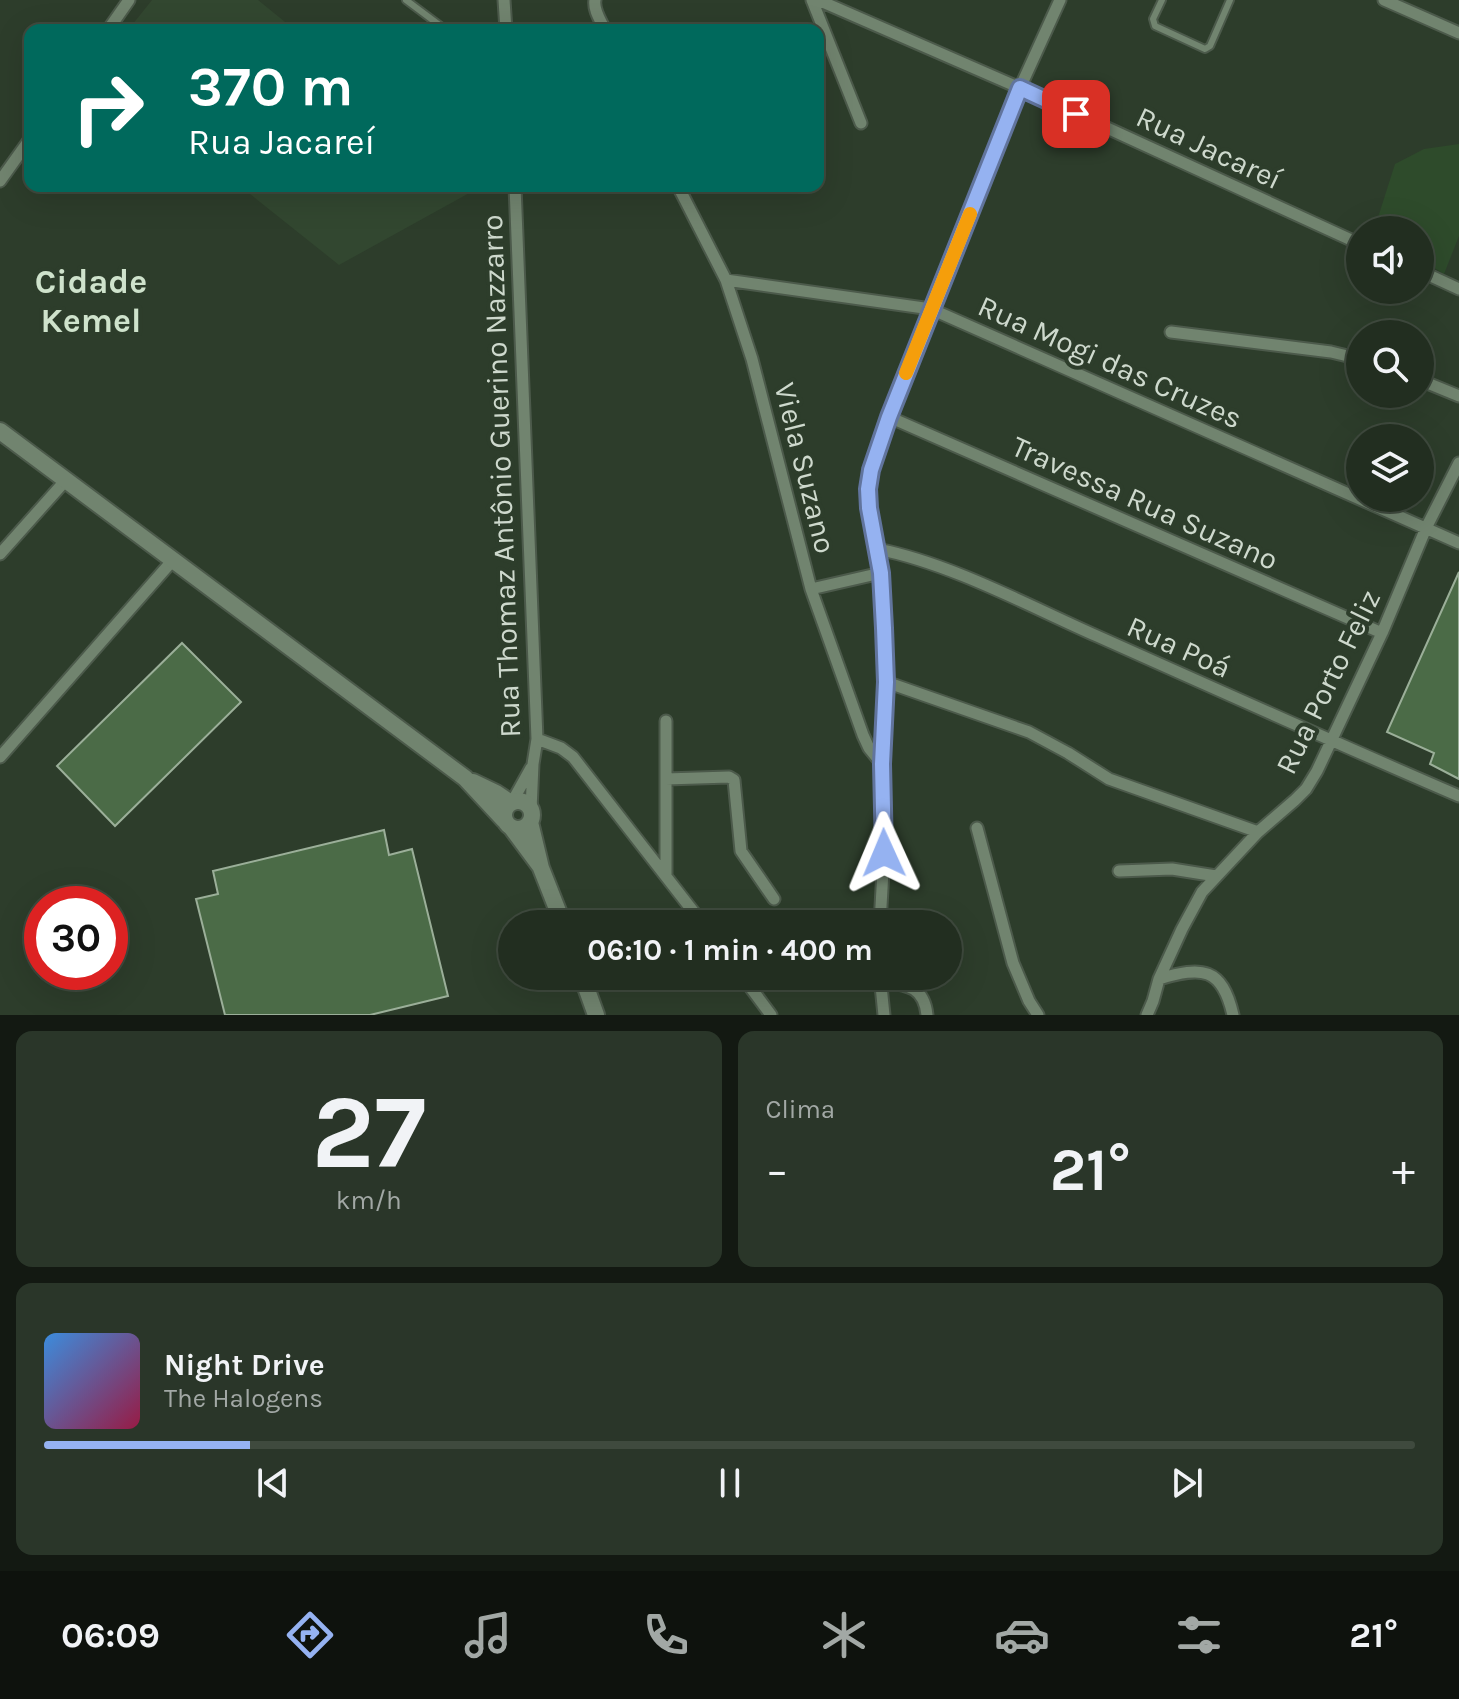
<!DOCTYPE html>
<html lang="pt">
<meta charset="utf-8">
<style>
:root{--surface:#222e20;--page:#2a3629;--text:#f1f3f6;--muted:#a2a8a5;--line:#3f4a3e;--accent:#95b2f1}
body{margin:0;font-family:Karla,sans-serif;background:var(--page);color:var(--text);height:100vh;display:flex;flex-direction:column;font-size:30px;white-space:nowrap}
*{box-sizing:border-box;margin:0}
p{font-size:26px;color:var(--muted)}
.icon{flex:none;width:44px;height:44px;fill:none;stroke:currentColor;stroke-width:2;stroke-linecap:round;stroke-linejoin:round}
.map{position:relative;height:1015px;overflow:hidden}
.panel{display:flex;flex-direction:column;gap:16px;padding:16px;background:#131912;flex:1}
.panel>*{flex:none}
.guide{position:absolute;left:24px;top:24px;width:800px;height:168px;border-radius:16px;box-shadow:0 8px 32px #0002,0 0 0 2px var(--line);background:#00695c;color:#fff;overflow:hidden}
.controls{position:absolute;left:1346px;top:216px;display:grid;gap:16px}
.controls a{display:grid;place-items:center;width:88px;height:88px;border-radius:50%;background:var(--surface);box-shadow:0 8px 32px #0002,0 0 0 2px var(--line);font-size:40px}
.speed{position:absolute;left:24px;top:886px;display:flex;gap:16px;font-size:40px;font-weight:700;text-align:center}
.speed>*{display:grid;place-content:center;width:104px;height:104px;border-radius:50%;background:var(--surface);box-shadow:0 8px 32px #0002,0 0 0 2px var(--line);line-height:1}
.speed .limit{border:12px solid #d22;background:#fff;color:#111}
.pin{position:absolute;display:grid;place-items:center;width:68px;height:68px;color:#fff;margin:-34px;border-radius:16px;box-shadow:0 4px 12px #0006}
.me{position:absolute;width:88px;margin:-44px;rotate:359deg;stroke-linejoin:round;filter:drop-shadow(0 0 6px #0008)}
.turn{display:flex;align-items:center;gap:28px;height:168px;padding:0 32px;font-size:36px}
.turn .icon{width:104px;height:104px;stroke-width:2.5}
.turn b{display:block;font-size:56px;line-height:68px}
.big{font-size:60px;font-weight:700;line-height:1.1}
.panel .card{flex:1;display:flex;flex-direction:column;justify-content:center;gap:12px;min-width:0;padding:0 28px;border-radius:16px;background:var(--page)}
.panel .dial{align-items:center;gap:0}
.dial b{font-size:104px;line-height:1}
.song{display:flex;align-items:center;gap:24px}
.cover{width:96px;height:96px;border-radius:12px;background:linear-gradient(135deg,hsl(210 70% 55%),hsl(340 70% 35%))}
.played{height:8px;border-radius:4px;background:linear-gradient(90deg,var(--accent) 15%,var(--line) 15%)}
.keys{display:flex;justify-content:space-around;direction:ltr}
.heat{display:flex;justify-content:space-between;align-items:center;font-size:44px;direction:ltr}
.panel .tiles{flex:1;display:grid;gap:16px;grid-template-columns:1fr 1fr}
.card:last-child{grid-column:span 2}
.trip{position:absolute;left:498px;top:910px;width:464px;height:80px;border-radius:40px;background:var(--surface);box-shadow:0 8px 32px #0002,0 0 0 2px var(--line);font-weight:700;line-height:80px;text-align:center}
.dock{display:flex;height:128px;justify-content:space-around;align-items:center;background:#0e120d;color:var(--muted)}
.dock .icon{width:56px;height:56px}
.dock .active{color:var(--accent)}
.dock b{font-size:36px;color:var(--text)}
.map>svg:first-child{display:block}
</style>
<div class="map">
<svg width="1459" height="1015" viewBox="0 0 1459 1015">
<rect width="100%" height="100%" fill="#2d3d2b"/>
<path fill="#324730" d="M152,0H258L295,30H128Z
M240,186H482L339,265Z"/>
<path fill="#2e4b2b" d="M1459,144V236L1444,274L1420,259V230H1374L1395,164L1424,149Z"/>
<path fill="#4b6b47" stroke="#9baf99" stroke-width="2" d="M1459,572V779L1430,764L1434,753L1387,732Z
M182,643L241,702L115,826L57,766Z
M384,830L389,855L412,849L448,996L370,1015H225L196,899L218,894L213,871Z"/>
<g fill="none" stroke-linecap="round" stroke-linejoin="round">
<g stroke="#4c5a4b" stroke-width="10">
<path id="lane" d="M406,0L446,30
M1162,0L1153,19L1155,26L1205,49L1210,46L1230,0"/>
</g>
<g stroke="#4c5a4b" stroke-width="15">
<path id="street" d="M504,0L506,30
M595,0C593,10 601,21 605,30
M812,0L861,123
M818,0L1020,88L1360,244
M1384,0L1459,33
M108,30L129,0
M0,181L30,139
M515,186L537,739L533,764L531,810
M678,186L726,280L752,359L811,589L863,735L869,748L882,764
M1420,271L1459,289
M726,280L931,309L1459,543
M1171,332L1331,352L1360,359
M1420,380L1459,396
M889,417L1382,633
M877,549C950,563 1029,606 1097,636C1218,690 1338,744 1459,796
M0,554L66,480
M811,589L881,573
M886,682L1029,732L1068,753L1109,779L1258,832
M666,721V874
M537,739L561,748L573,757L703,924
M0,757L173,560
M666,779L729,777L734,780L741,851L774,899
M512,802L531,768
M977,828L1013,963L1029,1001L1038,1015
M1119,871L1172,869L1216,876
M880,924L884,853L882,764L886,682L881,573L869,508L868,489L871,470L889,417L1020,88L1060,0
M742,976L771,1015
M880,976L884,1015
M1159,979C1202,966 1222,967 1233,1015
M881,981C905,985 924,985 927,1015
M1147,1015L1153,1001L1159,979L1182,929L1202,892L1258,832L1295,800L1306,789L1317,771L1382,633L1426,528L1459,463"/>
</g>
<g stroke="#4c5a4b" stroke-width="20">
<path id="secondary" d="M0,431L465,778L504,820
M473,782L496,793L511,803
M504 815a14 14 0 1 1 28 0a14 14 0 1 1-28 0Z
M530,822L541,868L563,924
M511,827L540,866
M582,976L596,1015"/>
</g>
<use href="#lane" stroke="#71846f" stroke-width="6"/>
<use href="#street" stroke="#71846f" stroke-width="11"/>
<use href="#secondary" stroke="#71846f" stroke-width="16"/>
</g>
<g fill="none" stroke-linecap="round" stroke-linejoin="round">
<g stroke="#61749d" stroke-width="20">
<path id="route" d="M884,853L882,764L886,682L884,628L881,573L869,508L868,489L871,470L889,417L1020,88L1076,114"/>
</g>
<use href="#route" stroke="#95b2f1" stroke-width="14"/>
<path stroke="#f59e0b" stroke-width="14" d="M906,373L970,214"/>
</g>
<g text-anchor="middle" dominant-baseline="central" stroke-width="8" stroke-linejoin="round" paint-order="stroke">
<g font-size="30" fill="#ced9cd" stroke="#2d3d2b">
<text transform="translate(1209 148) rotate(25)">Rua Jacareí</text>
<text transform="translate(1110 362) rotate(24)">Rua Mogi das Cruzes</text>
<text transform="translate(805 468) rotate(76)">Viela Suzano</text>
<text transform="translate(501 476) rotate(-92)">Rua Thomaz Antônio Guerino Nazzarro</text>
<text transform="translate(1145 503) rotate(24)">Travessa Rua Suzano</text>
<text transform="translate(1179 647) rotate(24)">Rua Poá</text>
<text transform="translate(1328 682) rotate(-64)">Rua Porto Feliz</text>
</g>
<g font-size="34" font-weight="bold" fill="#cfe3cc" stroke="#2d3d2b">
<text x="91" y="282">Cidade<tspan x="91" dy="39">Kemel</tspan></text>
</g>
</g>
</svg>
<div class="controls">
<a><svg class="icon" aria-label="sound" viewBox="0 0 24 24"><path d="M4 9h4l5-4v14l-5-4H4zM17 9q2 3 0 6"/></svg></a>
<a><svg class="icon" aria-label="search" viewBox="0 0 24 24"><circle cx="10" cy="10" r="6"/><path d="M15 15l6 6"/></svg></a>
<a><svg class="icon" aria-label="layers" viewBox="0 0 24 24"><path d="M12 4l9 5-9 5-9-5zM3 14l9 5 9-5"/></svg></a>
</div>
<div class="speed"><div class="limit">30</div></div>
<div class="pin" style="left:1076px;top:114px;background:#d93025"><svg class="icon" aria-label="arrive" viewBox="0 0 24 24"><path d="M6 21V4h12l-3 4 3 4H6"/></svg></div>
<svg class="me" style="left:884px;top:853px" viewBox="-20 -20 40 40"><path d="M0-17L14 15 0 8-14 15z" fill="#95b2f1" stroke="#fff" stroke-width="4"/></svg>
<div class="trip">06:10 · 1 min · 400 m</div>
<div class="guide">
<div class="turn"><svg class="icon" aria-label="right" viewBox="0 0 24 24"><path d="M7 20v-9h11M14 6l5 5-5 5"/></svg><div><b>370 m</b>Rua Jacareí</div></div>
</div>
</div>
<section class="panel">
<div class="tiles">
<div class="card dial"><b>27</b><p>km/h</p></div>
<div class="card"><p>Clima</p>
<div class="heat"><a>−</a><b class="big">21°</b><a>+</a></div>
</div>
<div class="card">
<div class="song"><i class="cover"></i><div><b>Night Drive</b><p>The Halogens</p></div></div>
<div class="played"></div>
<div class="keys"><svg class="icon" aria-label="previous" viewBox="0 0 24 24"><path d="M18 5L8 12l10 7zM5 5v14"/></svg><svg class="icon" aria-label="pause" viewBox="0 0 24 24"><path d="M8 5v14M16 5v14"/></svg><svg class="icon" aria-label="next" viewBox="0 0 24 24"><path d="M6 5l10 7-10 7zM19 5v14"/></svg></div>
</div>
</div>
</section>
<nav class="dock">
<b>06:09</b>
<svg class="icon active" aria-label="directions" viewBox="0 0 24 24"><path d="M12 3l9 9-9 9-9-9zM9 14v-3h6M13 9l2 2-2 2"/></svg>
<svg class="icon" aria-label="music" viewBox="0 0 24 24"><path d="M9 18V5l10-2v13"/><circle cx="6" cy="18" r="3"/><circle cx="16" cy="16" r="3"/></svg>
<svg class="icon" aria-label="phone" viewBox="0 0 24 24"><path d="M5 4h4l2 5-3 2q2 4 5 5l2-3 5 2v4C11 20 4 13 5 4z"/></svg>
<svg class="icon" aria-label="climate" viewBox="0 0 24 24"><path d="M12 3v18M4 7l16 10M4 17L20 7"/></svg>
<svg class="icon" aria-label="car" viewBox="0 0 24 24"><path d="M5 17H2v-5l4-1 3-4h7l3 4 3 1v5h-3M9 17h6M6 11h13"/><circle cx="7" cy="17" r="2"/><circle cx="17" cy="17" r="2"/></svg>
<svg class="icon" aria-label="filters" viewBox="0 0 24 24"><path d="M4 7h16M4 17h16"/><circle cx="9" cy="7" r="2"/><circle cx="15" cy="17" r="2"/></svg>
<b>21°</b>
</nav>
